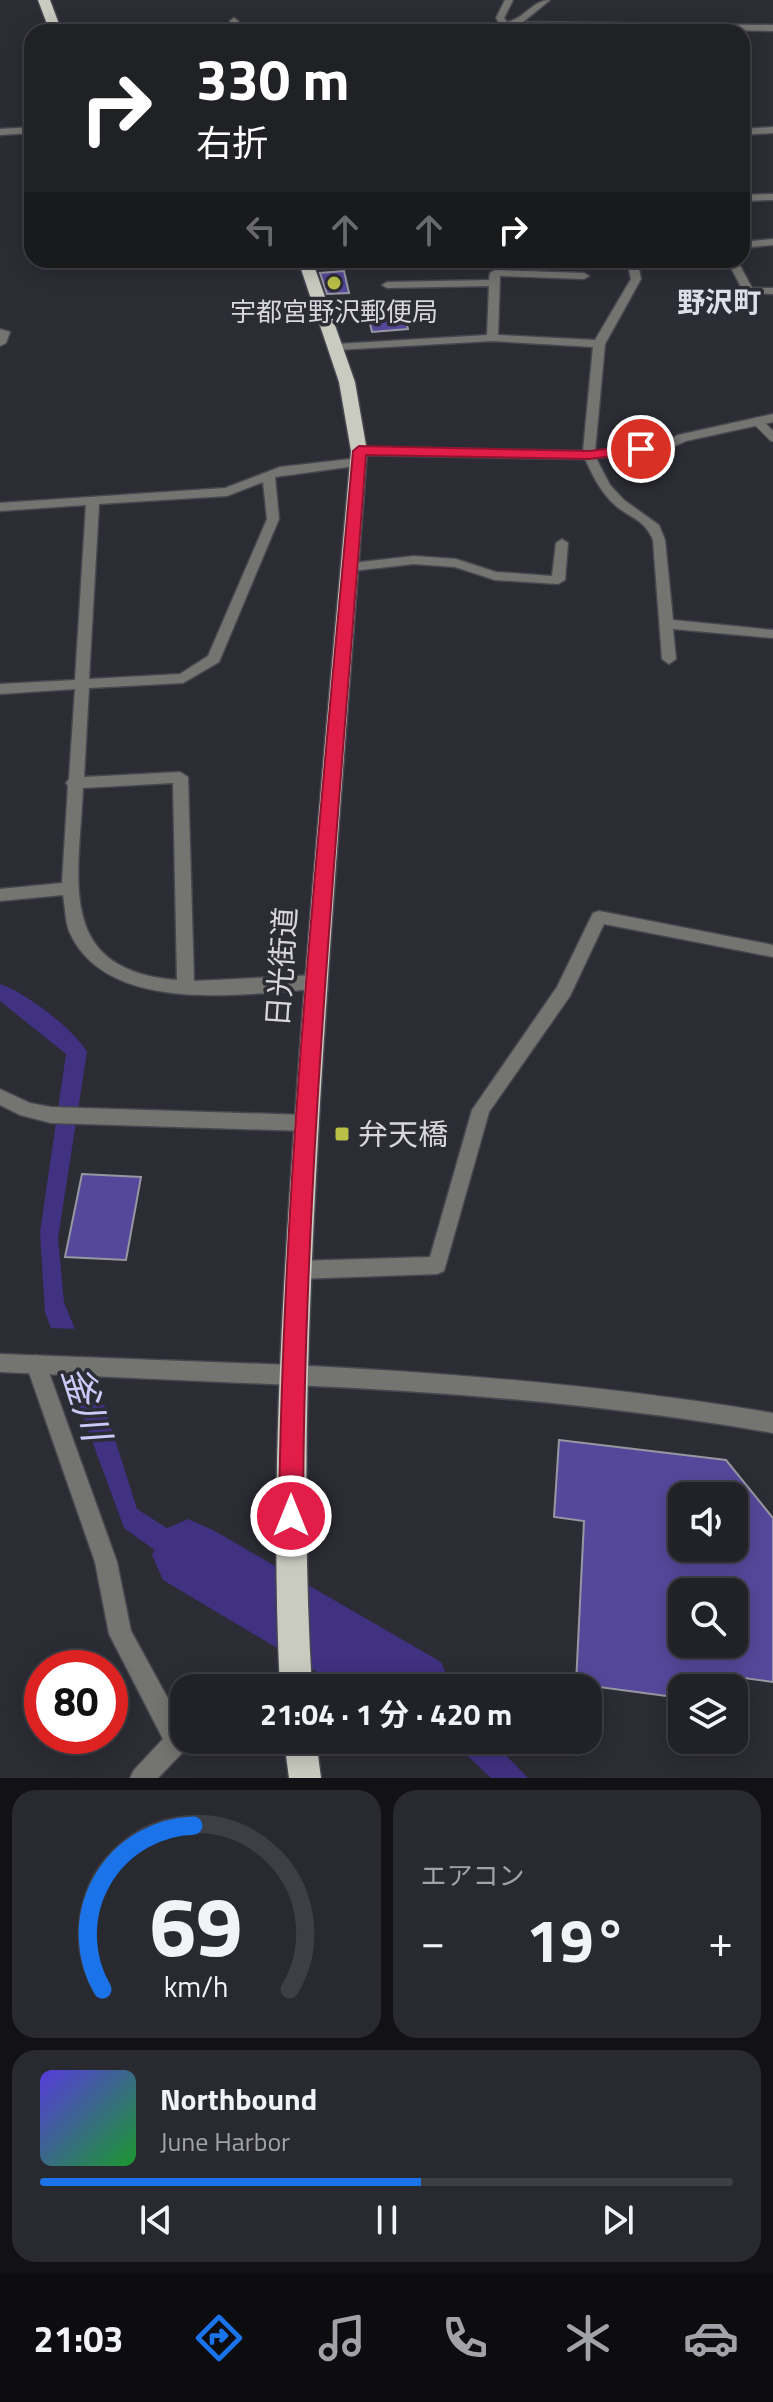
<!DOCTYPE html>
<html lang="ja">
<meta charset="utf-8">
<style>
:root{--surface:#212128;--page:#292930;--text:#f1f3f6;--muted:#a2a3a8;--line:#3e3e45;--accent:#1a73e8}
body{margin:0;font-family:"Titillium Web","Noto Sans JP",sans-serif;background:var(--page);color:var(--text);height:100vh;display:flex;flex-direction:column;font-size:30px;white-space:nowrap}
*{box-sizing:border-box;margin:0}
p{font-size:26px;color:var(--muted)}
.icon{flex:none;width:44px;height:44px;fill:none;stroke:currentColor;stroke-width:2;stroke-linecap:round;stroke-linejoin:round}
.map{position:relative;height:1778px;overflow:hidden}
.sheet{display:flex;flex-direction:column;gap:12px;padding:12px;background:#121216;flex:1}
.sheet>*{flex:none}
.top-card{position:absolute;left:24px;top:24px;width:726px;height:244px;border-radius:24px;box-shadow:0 4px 20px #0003,0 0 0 2px var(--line);background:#202124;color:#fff;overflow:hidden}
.buttons{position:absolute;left:668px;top:1482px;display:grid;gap:16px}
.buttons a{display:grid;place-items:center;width:80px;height:80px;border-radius:16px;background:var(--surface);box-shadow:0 4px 20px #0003,0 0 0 2px var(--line);font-size:40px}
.speed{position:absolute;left:24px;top:1650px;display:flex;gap:16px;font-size:40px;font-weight:700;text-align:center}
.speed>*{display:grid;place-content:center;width:104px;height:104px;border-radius:50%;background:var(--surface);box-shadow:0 4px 20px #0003,0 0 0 2px var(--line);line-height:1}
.speed .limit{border:12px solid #d22;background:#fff;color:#111}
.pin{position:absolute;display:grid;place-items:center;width:68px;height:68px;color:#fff;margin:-34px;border:4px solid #fff;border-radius:50%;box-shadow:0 2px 8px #0007}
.me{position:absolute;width:88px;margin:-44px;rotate:0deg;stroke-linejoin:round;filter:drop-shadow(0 0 6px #0008)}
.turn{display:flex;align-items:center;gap:28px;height:168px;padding:0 40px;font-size:36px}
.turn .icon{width:104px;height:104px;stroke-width:2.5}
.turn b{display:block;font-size:56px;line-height:68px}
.lanes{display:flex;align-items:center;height:76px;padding:0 40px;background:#0003;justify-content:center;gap:40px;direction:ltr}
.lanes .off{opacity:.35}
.big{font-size:60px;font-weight:700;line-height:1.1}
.sheet .tile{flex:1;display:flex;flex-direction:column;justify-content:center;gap:12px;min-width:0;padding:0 28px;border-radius:24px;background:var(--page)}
.sheet .dial{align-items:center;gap:0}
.dial svg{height:208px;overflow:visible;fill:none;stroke:var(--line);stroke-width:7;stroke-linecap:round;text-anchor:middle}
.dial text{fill:var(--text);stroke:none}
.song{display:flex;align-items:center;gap:24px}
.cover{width:96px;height:96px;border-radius:12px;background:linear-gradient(135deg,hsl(250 70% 55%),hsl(130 70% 35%))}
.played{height:8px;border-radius:4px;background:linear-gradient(90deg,var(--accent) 55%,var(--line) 55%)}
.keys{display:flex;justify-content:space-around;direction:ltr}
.heat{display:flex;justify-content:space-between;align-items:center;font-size:44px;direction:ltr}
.sheet .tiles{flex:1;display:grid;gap:12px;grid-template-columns:1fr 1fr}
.tile:last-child{grid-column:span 2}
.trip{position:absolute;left:170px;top:1674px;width:432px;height:80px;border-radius:24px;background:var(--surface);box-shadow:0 4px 20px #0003,0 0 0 2px var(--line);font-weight:700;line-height:80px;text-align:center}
.dock{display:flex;height:128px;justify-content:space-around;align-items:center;background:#0d0d10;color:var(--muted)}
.dock .icon{width:56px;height:56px}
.dock .on{color:var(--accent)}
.dock b{font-size:36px;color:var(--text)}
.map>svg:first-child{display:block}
</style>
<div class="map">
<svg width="773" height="1778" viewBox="0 0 773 1778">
<rect width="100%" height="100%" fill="#2c2c35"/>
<path fill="#403181" d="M0,984C26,993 73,1028 87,1052L58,1238L64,1302L101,1395L137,1509L251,1582L246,1616L124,1528L45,1312L40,1232L66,1054L0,1001Z
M327,1612L436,1688H383L326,1652Z
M451,1740H491L528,1778H491Z"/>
<path fill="#2c2c35" d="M47,1328L79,1329L108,1405L74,1403Z"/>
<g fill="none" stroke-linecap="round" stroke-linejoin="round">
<path fill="#403181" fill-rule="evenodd" d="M188,1519L213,1530L441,1662L452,1688H344L163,1580L152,1555L163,1530Z"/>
</g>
<path fill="#55489b" stroke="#9797a2" stroke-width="2" fill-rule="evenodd" d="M344,271L349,293L327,294L320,273Z
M402,306L408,329L372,332L366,308Z
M82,1174L141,1177L126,1260L65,1257Z
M559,1440L726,1460L773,1518V1682L730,1676L731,1688H682V1698L576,1684L584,1521L554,1517ZM682,1496H734V1548H682ZM682,1592H734V1644H682Z"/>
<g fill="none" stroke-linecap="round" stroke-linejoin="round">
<g stroke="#474750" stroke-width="11">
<path id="service" d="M758,422L773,437"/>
</g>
<g stroke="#474750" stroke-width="3">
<path id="minor" d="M505,0H513L504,18L507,22C524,19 533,0 550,0L523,22L773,25V31L513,27L500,32H489L501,26L496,18Z
M234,18L238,21L241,32H233L230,21Z
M32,127V133L0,135V129Z
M773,127V133L742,135V129Z
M773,194V200L742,201V195Z
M773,239V245L742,248V242Z
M627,260H637L641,279L605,344L595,451L663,443L678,435L773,414V422L686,441L666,450L596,458L610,485L624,500L659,525L665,540L673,620L773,630V638L673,629L676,659L669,664L662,659L653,540C645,520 632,519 616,506C601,493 593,476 585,459L359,455L353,451L359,447L583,451L593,347L492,341L337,350L331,347L337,344L487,335L489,286L387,288L382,285L387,282L489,280L490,273L495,270L584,273L589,276L584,279L500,276L498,335L595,340L631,279Z
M727,260H737L752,288H773V294L744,293Z
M0,329L10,332L6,343L0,346Z
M359,458L363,459V465L275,477L279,519L219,662L183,683L89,688L84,777L180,772L188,777L194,981L316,975L322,977L324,982L322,987L316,989C243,994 106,1016 69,931C65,920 65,906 63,895L0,901V889L62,883L68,786L66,783L69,779L75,689L0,694V684L75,680L86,505L0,511V503L225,488L280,467ZM263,482L267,519L208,656L180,674L89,679L99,504L227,496ZM173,783L177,980C54,970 79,879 83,788Z
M562,539L568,543L565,580L558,584L495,580L455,567L414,564L352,571L345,567L352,563L414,556L456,559L496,572L552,576L556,543Z
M599,911L773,945V957L604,924L570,996L489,1112L444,1271L437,1274L297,1279L290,1276L287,1270L290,1264L297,1261L430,1257L472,1110L557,987L591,917L593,913Z
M0,1089L30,1103L51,1107L306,1115L312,1118L315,1123L312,1128L306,1131L51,1123L20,1115L0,1105Z
M36,1355L43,1357L46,1364L117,1562L131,1631L184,1728V1740H198L194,1748L183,1752L158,1778H130L134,1770L163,1739L109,1634L95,1562L26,1364L29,1357Z
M292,1365C454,1373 614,1386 773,1413V1433C614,1405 454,1392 292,1385L285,1382L282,1375L285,1368Z"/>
</g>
<g stroke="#474750" stroke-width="3">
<path id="tertiary" d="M0,1354L292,1365L299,1368L302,1375L299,1382L292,1385L0,1372Z"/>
</g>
<g stroke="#474750" stroke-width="3">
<path id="trunk" d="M38,0H50L62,32H50Z
M298,260H312L355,382L367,451C351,668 333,886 320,1103C309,1298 300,1493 312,1688H280C270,1493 282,1298 296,1103C311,885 332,668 351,451L339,382Z
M284,1740H316L321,1778H289Z"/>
</g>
<use href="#service" stroke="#747570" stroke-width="9"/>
<use href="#minor" fill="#747570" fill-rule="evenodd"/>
<use href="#tertiary" fill="#747570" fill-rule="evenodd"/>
<use href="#trunk" fill="#c9cac0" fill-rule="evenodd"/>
</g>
<path fill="#e11d48" stroke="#92132f" stroke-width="2" d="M641,445L645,446V452L589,459L366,455C340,808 304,1162 303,1516L300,1525L291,1528L282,1525L279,1516C283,1160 322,805 353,451L359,446L589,451Z"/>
<g fill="#b9c046" stroke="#2c2c35" stroke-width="3">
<circle cx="334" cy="283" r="8"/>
<rect x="334" y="1126" width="16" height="16" rx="4"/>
</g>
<g text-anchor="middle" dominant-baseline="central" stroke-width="7" stroke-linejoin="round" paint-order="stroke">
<g font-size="26" fill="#d7d7dd" stroke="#2c2c35">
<text x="334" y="311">宇都宮野沢郵便局</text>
</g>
<g font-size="28" font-weight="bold" fill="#dedee9" stroke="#2c2c35">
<text x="719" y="301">野沢町</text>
</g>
<g font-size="30" fill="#d7d7dd" stroke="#2c2c35">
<text transform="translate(281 967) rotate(-86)">日光街道</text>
</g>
<g font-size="30" fill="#d7d7dd" stroke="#2c2c35" text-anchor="start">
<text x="358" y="1134">弁天橋</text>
</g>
<g font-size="38" font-style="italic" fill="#cccaf8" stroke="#2c2c35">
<text transform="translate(87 1403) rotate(72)">釜川</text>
</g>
</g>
</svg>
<div class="buttons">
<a><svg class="icon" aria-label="sound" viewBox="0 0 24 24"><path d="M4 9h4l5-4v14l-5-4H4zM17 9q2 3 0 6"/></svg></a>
<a><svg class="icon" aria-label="search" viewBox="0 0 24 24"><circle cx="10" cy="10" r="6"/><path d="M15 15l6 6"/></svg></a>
<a><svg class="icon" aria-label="layers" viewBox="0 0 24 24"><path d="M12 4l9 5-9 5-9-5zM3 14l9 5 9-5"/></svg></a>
</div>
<div class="speed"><div class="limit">80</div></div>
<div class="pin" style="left:641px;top:449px;background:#d93025"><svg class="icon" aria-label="arrive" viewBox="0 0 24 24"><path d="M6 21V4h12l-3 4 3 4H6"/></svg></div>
<svg class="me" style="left:291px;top:1516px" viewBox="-20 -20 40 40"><circle r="17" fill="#e11d48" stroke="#fff" stroke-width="3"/><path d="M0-11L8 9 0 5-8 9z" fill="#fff"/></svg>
<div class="trip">21:04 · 1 分 · 420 m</div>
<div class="top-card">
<div class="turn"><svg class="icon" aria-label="right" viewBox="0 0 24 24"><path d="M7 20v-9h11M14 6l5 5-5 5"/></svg><div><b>330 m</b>右折</div></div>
<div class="lanes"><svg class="icon off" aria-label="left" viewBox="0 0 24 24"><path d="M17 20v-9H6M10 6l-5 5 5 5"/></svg><svg class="icon off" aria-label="ahead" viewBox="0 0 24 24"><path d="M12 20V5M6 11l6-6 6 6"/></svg><svg class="icon off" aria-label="ahead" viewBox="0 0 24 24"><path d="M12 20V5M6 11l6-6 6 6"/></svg><svg class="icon" aria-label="right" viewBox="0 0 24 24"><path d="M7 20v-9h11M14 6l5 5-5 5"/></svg></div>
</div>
</div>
<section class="sheet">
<div class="tiles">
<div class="tile dial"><svg viewBox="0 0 100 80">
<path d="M14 69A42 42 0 1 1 86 69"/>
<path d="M14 69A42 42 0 0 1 49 6" stroke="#1a73e8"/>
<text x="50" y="56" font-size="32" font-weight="700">69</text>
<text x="50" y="72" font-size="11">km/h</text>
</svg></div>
<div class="tile"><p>エアコン</p>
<div class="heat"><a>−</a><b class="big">19°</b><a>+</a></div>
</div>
<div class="tile">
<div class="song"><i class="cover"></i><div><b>Northbound</b><p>June Harbor</p></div></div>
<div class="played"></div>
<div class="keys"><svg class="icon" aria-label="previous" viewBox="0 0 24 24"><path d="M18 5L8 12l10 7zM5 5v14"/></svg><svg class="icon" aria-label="pause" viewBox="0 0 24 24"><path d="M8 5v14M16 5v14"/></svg><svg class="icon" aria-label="next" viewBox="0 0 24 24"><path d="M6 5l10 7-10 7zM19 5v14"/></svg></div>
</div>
</div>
</section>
<nav class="dock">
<b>21:03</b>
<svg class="icon on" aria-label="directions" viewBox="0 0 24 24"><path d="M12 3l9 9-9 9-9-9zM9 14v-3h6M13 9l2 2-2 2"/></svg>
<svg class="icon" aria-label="music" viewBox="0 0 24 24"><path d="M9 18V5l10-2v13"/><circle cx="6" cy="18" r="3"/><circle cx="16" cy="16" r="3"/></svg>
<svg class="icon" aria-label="phone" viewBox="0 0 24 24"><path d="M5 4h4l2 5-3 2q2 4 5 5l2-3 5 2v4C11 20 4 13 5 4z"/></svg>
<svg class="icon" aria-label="climate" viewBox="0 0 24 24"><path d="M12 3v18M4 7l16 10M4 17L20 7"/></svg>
<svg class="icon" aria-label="car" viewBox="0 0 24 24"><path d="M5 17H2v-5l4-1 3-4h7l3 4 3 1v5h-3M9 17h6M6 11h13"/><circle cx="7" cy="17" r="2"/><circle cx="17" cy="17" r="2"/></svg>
</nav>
